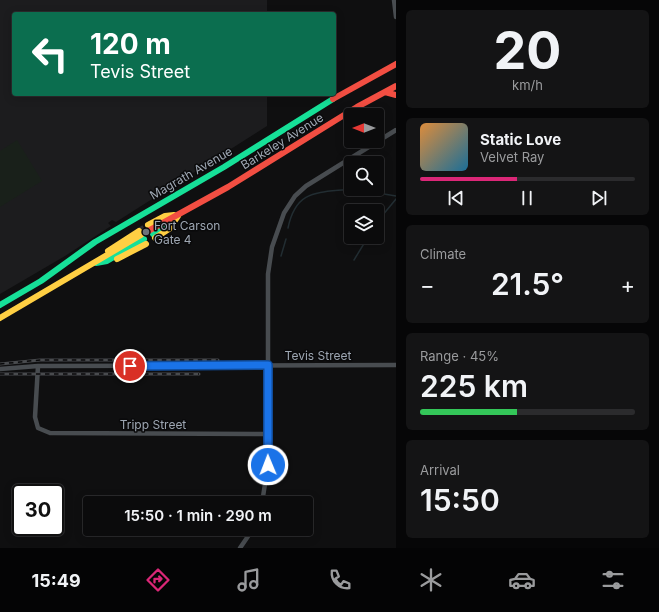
<!DOCTYPE html>
<meta charset="utf-8">
<style>
:root{--surface:#0b0b0c;--page:#141415;--text:#f1f3f6;--muted:#9a9b9d;--line:#2b2b2d;--accent:#db2777}
body{margin:0;font-family:Inter,sans-serif;background:var(--page);color:var(--text);height:100vh;display:flex;flex-direction:column;font-size:15px;white-space:nowrap}
*{box-sizing:border-box;margin:0}
p{font-size:13px;color:var(--muted)}
.icon{flex:none;width:22px;height:22px;fill:none;stroke:currentColor;stroke-width:2;stroke-linecap:round;stroke-linejoin:round}
.map{position:relative;flex:1;overflow:hidden}
.side{display:flex;flex-direction:column;gap:10px;padding:10px;background:#060607;width:263px}
.side>*{flex:none}
.hud{position:absolute;left:12px;top:12px;width:324px;height:84px;border-radius:4px;box-shadow:0 2px 10px #0003,0 0 0 1px var(--line);background:#0b6e4f;color:#fff;overflow:hidden}
.needle{width:26px;rotate:270deg}
.tools{position:absolute;left:344px;top:108px;display:grid;gap:8px}
.tools a{display:grid;place-items:center;width:40px;height:40px;border-radius:4px;background:var(--surface);box-shadow:0 2px 10px #0003,0 0 0 1px var(--line);font-size:20px}
.speed{position:absolute;left:12px;top:484px;display:flex;gap:8px;font-size:20px;font-weight:700;text-align:center}
.speed>*{display:grid;place-content:center;width:52px;height:52px;border-radius:50%;background:var(--surface);box-shadow:0 2px 10px #0003,0 0 0 1px var(--line);line-height:1}
.speed .limit{border:2px solid #111;border-radius:6px;background:#fff;color:#111}
.pin{position:absolute;display:grid;place-items:center;width:34px;height:34px;color:#fff;margin:-17px;border:2px solid #fff;border-radius:50%;box-shadow:0 1px 4px #0007}
.me{position:absolute;width:44px;margin:-22px;rotate:359deg;stroke-linejoin:round;filter:drop-shadow(0 0 3px #0008)}
.turn{display:flex;align-items:center;gap:14px;height:84px;padding:0 12px;font-size:18px}
.turn .icon{width:52px;height:52px;stroke-width:2.5}
.turn b{display:block;font-size:28px;line-height:34px}
.big{font-size:30px;font-weight:600;line-height:1.1}
.side .widget{flex:1;display:flex;flex-direction:column;justify-content:center;gap:6px;min-width:0;padding:0 14px;border-radius:6px;background:var(--page)}
.side .dial{align-items:center;gap:0}
.dial b{font-size:52px;line-height:1}
.song{display:flex;align-items:center;gap:12px}
.cover{width:48px;height:48px;border-radius:6px;background:linear-gradient(135deg,hsl(30 70% 55%),hsl(200 70% 35%))}
.played{height:4px;border-radius:2px;background:linear-gradient(90deg,var(--accent) 45%,var(--line) 45%)}
.keys{display:flex;justify-content:space-around;direction:ltr}
.heat{display:flex;justify-content:space-between;align-items:center;font-size:22px;direction:ltr}
.charge{height:6px;border-radius:3px;background:linear-gradient(90deg,#34c759 45%,var(--line) 0)}
.trip{position:absolute;left:83px;top:496px;width:230px;height:40px;border-radius:4px;background:var(--surface);box-shadow:0 2px 10px #0003,0 0 0 1px var(--line);font-weight:600;line-height:40px;text-align:center}
.tab-bar{display:flex;height:64px;justify-content:space-around;align-items:center;background:#040405;color:var(--muted)}
.tab-bar .icon{width:28px;height:28px}
.tab-bar .selected{color:var(--accent)}
.tab-bar b{font-size:18px;color:var(--text)}
main{display:flex;flex:1;min-height:0}
.map>svg:first-child{display:block}
</style>
<main>
<div class="map">
<svg width="396" height="548" viewBox="0 0 396 548">
<rect width="100%" height="100%" fill="#0f0f10"/>
<path fill="#1c1c1e" d="M0,0H267V14H14V94H267V126L116,222L112,220L108,223L111,226L65,256L0,294Z"/>
<path fill="#19201a" d="M17,140L42,181L0,207V151Z"/>
<g fill="none" stroke-linecap="round" stroke-linejoin="round">
<path stroke="#222d32" stroke-width="1.5" d="M377,188L384,194L396,196
M377,222L396,199
M288,228C296,189 318,193 351,189
M281,256L286,239
M354,260L368,237"/>
<path stroke="#2c2d31" stroke-width="6" stroke-dasharray="6 3" stroke-linecap="butt" d="M139,231L148,225"/>
<path stroke="#484c50" stroke-width="4.5" d="M394,0L396,17
M38,366L35,417L38,428L50,433L268,434
M0,369L38,366L396,365
M262,503L268,465V274L272,247L284,213L295,196L306,186L396,130
M240,548L253,529"/>
<path stroke="#16e098" stroke-width="6" d="M153,234L166,226
M96,263L107,261L144,239
M0,305L41,281L95,242L224,167L333,99"/>
<path stroke="#ffcf43" stroke-width="6" d="M148,225L165,216L174,215
M155,238L169,229L178,216
M108,251L139,231
M117,259L146,244
M0,318L141,235"/>
<path stroke="#f24e42" stroke-width="6" d="M385,92L396,95
M333,99L396,64
M150,230L228,187L357,107L396,86"/>
<g stroke="#494b4e" stroke-width="3">
<path id="rail" d="M0,364L40,360H218
M0,374H199"/>
</g>
<use href="#rail" stroke="#0a0a0b" stroke-width="1.5" stroke-dasharray="4.5" stroke-linecap="butt"/>
</g>
<g fill="none" stroke-linecap="round" stroke-linejoin="round">
<g stroke="#114b97" stroke-width="10">
<path id="route" d="M130,366L268,365V465"/>
</g>
<use href="#route" stroke="#1a73e8" stroke-width="7"/>
</g>
<circle fill="#6c727a" stroke="#0a0a0b" stroke-width="1.5" cx="146" cy="232" r="4"/>
<g text-anchor="middle" dominant-baseline="central" stroke-width="3" stroke-linejoin="round" paint-order="stroke">
<g font-size="12" fill="#9ea7b3" stroke="#0a0a0b">
<text transform="translate(282 141) rotate(-32)">Barkeley Avenue</text>
<text transform="translate(191 173) rotate(-30)">Magrath Avenue</text>
<text x="318" y="355">Tevis Street</text>
<text x="153" y="424">Tripp Street</text>
</g>
<g font-size="12" fill="#9ea7b3" stroke="#0a0a0b" text-anchor="start">
<text x="154" y="225">Fort Carson<tspan x="154" dy="14">Gate 4</tspan></text>
</g>
</g>
</svg>
<div class="tools">
<a><svg class="needle" viewBox="-14 -14 28 28"><path d="M0-13l5 13h-10z" fill="#e53935"/><path d="M0 13l5-13h-10z" fill="#9a9b9d"/></svg></a>
<a><svg class="icon" aria-label="search" viewBox="0 0 24 24"><circle cx="10" cy="10" r="6"/><path d="M15 15l6 6"/></svg></a>
<a><svg class="icon" aria-label="layers" viewBox="0 0 24 24"><path d="M12 4l9 5-9 5-9-5zM3 14l9 5 9-5"/></svg></a>
</div>
<div class="speed"><div class="limit">30</div></div>
<div class="pin" style="left:130px;top:366px;background:#d93025"><svg class="icon" aria-label="arrive" viewBox="0 0 24 24"><path d="M6 21V4h12l-3 4 3 4H6"/></svg></div>
<svg class="me" style="left:268px;top:465px" viewBox="-20 -20 40 40"><circle r="17" fill="#1a73e8" stroke="#fff" stroke-width="3"/><path d="M0-11L8 9 0 5-8 9z" fill="#fff"/></svg>
<div class="trip">15:50 · 1 min · 290 m</div>
<div class="hud">
<div class="turn"><svg class="icon" aria-label="left" viewBox="0 0 24 24"><path d="M17 20v-9H6M10 6l-5 5 5 5"/></svg><div><b>120 m</b>Tevis Street</div></div>
</div>
</div>
<section class="side">
<div class="widget dial"><b>20</b><p>km/h</p></div>
<div class="widget">
<div class="song"><i class="cover"></i><div><b>Static Love</b><p>Velvet Ray</p></div></div>
<div class="played"></div>
<div class="keys"><svg class="icon" aria-label="previous" viewBox="0 0 24 24"><path d="M18 5L8 12l10 7zM5 5v14"/></svg><svg class="icon" aria-label="pause" viewBox="0 0 24 24"><path d="M8 5v14M16 5v14"/></svg><svg class="icon" aria-label="next" viewBox="0 0 24 24"><path d="M6 5l10 7-10 7zM19 5v14"/></svg></div>
</div>
<div class="widget"><p>Climate</p>
<div class="heat"><a>−</a><b class="big">21.5°</b><a>+</a></div>
</div>
<div class="widget"><p>Range · 45%</p><b class="big">225 km</b><div class="charge"></div></div>
<div class="widget"><p>Arrival</p><b class="big">15:50</b></div>
</section>
</main>
<nav class="tab-bar">
<b>15:49</b>
<svg class="icon selected" aria-label="directions" viewBox="0 0 24 24"><path d="M12 3l9 9-9 9-9-9zM9 14v-3h6M13 9l2 2-2 2"/></svg>
<svg class="icon" aria-label="music" viewBox="0 0 24 24"><path d="M9 18V5l10-2v13"/><circle cx="6" cy="18" r="3"/><circle cx="16" cy="16" r="3"/></svg>
<svg class="icon" aria-label="phone" viewBox="0 0 24 24"><path d="M5 4h4l2 5-3 2q2 4 5 5l2-3 5 2v4C11 20 4 13 5 4z"/></svg>
<svg class="icon" aria-label="climate" viewBox="0 0 24 24"><path d="M12 3v18M4 7l16 10M4 17L20 7"/></svg>
<svg class="icon" aria-label="car" viewBox="0 0 24 24"><path d="M5 17H2v-5l4-1 3-4h7l3 4 3 1v5h-3M9 17h6M6 11h13"/><circle cx="7" cy="17" r="2"/><circle cx="17" cy="17" r="2"/></svg>
<svg class="icon" aria-label="filters" viewBox="0 0 24 24"><path d="M4 7h16M4 17h16"/><circle cx="9" cy="7" r="2"/><circle cx="15" cy="17" r="2"/></svg>
</nav>
